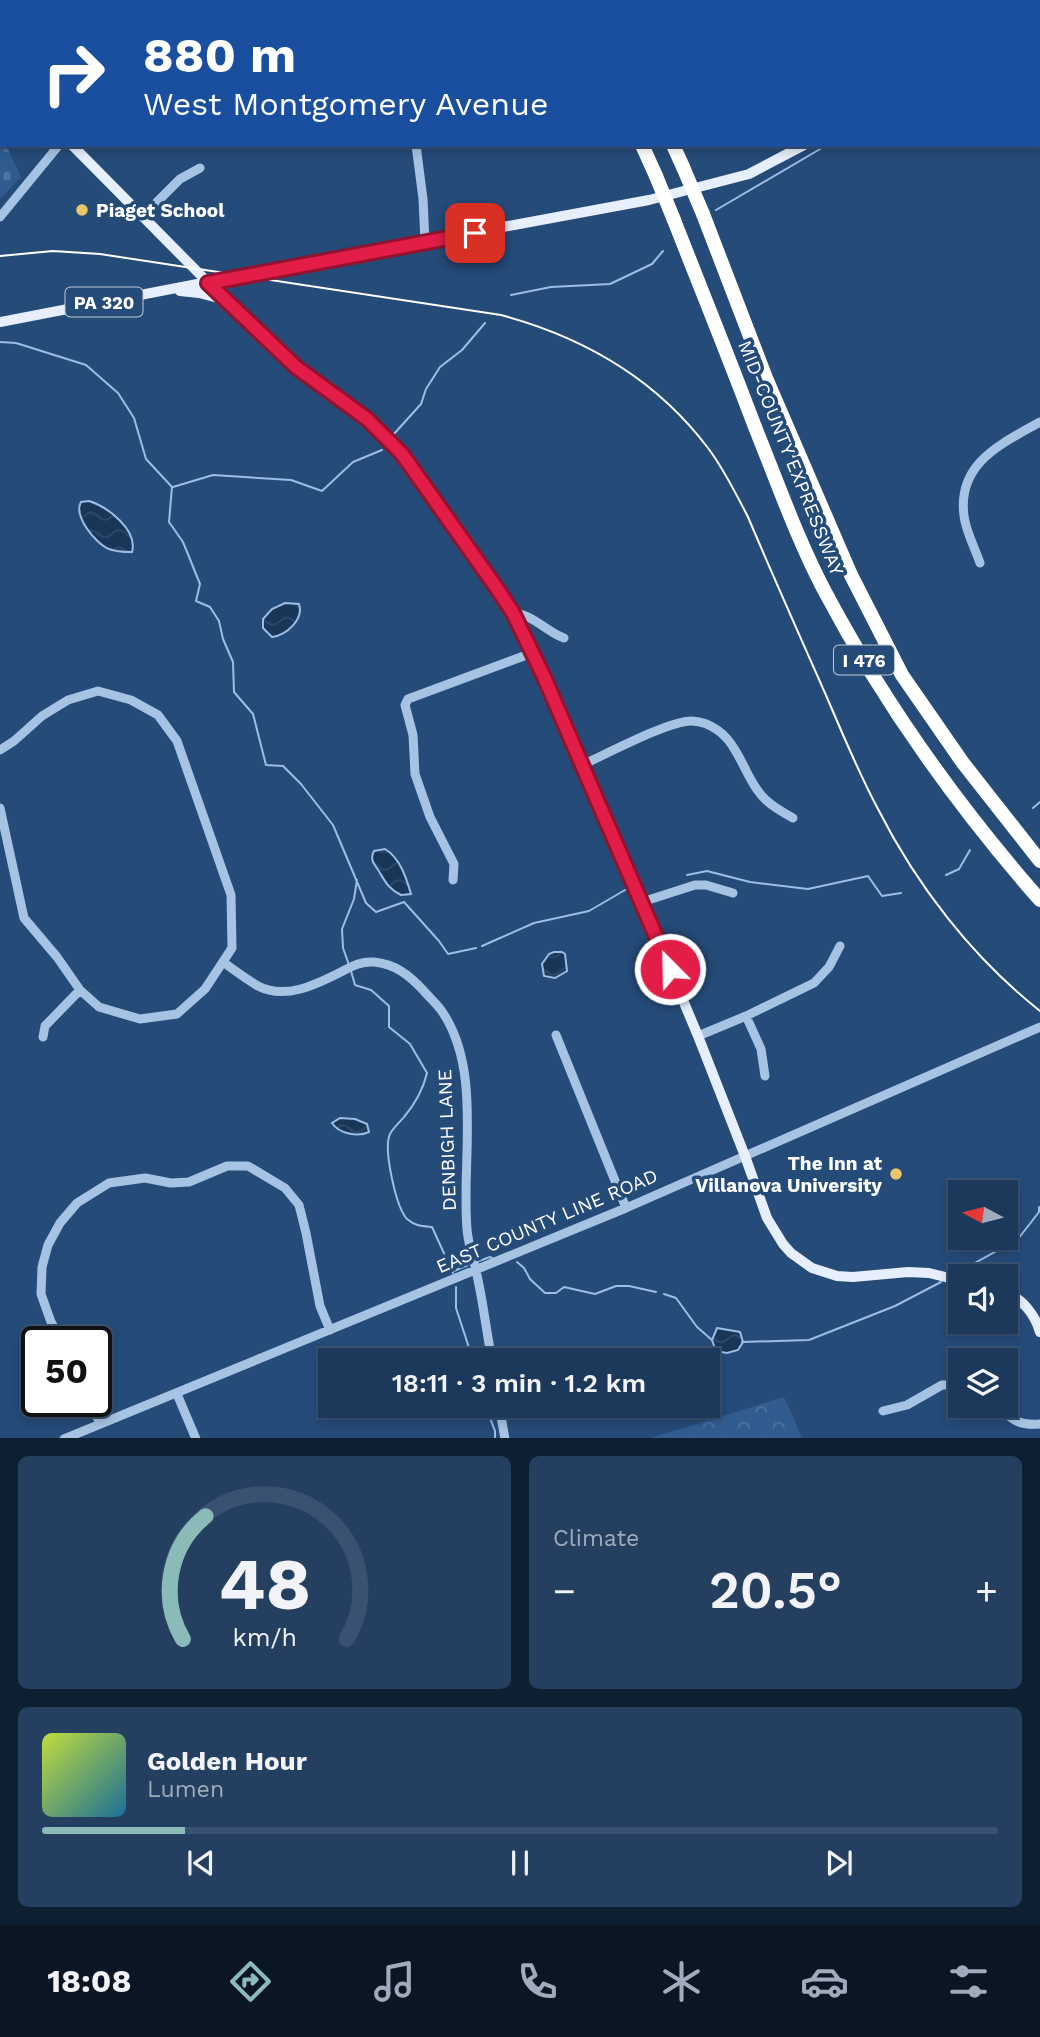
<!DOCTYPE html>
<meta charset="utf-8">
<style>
:root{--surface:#1c385b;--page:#253f61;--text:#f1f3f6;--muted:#a0acbb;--line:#3a5271;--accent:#8bbbb9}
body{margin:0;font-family:"Work Sans",sans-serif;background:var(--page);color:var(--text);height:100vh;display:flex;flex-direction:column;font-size:26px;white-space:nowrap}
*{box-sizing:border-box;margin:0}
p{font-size:23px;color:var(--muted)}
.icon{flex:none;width:38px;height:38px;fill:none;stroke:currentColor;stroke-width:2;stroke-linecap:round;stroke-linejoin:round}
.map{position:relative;height:1438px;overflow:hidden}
.details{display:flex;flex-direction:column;gap:18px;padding:18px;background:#0f1f32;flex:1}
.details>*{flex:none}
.hud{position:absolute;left:0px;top:0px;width:1041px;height:147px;box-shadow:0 4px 10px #0003,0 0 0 2px var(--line);background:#1a4fa0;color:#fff;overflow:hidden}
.needle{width:46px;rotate:277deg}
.buttons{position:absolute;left:948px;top:1180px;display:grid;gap:14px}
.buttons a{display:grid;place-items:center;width:70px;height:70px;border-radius:0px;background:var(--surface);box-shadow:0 4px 10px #0003,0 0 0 2px var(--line);font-size:35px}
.speed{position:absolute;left:21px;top:1326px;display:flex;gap:14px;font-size:35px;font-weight:700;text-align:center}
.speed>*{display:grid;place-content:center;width:91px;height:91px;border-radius:50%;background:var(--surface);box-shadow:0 4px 10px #0003,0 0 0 2px var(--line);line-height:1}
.speed .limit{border:4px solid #111;border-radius:10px;background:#fff;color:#111}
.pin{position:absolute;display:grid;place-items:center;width:60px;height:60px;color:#fff;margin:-30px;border-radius:14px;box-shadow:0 4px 10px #0006}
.me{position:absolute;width:77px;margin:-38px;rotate:337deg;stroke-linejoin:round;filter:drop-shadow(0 0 5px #0008)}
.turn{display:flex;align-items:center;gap:24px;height:147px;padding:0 28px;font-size:32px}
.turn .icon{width:91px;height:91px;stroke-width:2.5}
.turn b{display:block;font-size:49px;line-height:60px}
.big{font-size:52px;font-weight:600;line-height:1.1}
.details .card{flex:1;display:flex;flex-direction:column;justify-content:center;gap:10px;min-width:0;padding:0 24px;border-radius:10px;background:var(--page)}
.details .dial{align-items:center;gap:0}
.dial svg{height:182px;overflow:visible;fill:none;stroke:var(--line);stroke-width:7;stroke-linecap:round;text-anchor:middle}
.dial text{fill:var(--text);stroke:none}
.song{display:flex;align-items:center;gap:21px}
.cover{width:84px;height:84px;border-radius:10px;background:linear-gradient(135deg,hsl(70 70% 55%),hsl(200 70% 35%))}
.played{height:7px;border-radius:4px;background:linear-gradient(90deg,var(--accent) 15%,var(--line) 15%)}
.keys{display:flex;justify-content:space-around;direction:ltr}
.heat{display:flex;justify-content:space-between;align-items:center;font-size:38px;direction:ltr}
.details .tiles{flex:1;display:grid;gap:18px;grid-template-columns:1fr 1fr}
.card:last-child{grid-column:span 2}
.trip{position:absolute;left:318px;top:1348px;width:402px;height:70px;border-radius:0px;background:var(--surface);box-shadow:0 4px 10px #0003,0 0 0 2px var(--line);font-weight:600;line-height:70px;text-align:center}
.dock{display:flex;height:112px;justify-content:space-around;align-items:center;background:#0b1624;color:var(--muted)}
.dock .icon{width:49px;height:49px}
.dock .selected{color:var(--accent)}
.dock b{font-size:32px;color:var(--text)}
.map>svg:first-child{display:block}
</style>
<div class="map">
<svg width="1040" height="1439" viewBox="0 0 1040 1439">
<defs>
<pattern id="forest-crowns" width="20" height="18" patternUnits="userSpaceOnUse" patternTransform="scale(1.75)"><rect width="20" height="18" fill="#305c90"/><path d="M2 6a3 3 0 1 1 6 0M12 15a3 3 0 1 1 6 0" fill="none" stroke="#4f74a1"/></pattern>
<pattern id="cemetery-stones" width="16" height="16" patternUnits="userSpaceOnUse" patternTransform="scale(1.75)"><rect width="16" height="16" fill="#305c90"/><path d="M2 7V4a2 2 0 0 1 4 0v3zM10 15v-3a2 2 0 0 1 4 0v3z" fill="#4f74a1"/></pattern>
<pattern id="water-waves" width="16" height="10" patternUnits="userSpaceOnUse" patternTransform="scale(1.75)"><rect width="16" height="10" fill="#193659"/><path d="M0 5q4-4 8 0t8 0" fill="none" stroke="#304a6a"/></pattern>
</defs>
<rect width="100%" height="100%" fill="#254b79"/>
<path fill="url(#forest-crowns)" d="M784,1397L802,1438H651Z"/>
<path fill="url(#cemetery-stones)" d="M0,0H291L287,2H2V69L0,65Z
M0,133L2,135V145H6L21,177L0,199Z"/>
<path fill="url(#water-waves)" stroke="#9cbee4" stroke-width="2" d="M89,501C108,507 138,530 132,552C126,552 116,552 109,549C96,544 73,516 81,502Z
M285,603L299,604C304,619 287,635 272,637L263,628V619L272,609Z
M385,849C400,858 406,877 411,894L401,895C389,889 386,883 380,873C375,864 369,861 374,851Z
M554,952H562L565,954L567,971L555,978L544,976L542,964L549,954Z
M340,1118L355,1119L367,1124L369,1132C358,1137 339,1134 332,1123Z
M717,1328L740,1332L743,1342L738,1350L727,1353L716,1351L712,1340Z"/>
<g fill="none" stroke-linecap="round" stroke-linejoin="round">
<path stroke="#9cbee4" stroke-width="2" d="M716,210L827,145
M511,295L551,287L610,284L652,264L663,251
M0,342L16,343L86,365L118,393L134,418L146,459L172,487L169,522L183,542L200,584L196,601L210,607L219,621L223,639L233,662L234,692L253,714L266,765L283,766L301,784L333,825L366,903L376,912L404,902L439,941L448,954L476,948
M393,435L421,404L426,389L440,367L462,350L485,323
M173,487L213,475L291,480L322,491L353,462L382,450
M1033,808L1040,802
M687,875L707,871L750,882L808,889L868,876L882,896L901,893
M946,875L959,869L970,850
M482,946L534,923L589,911L625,890
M349,965L343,948L342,929L354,899L357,880
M351,971L355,985L371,990L389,1006V1027L410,1044L427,1073C423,1090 415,1104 404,1117C400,1122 393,1128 390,1134C383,1149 396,1207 407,1219C415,1226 422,1226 432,1227L453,1273
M479,1261L490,1257L492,1258
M517,1262L524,1268L530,1279L545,1293H556L564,1287L595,1294L616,1286H629L656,1292
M454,1271L468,1265
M955,1274L1018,1239L1039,1212V1207
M456,1287V1308L473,1360
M664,1294L676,1298L697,1327L712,1340
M742,1342L809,1340L895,1306L941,1282
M485,1405L495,1431V1439"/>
<path stroke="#a7c3e3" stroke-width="9" d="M367,0L368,2
M287,2L291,0
M715,2L717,0
M416,145L423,199L425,242
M143,216L180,179L200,168
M0,217L59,145
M980,563C975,548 966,532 964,516C957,463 1001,444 1040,422
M513,613C533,614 545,631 564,638
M0,750L14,741L42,716L68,700L98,691L131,700L158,715L177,741L231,895L232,948L205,989L177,1014L140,1019L99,1007L80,990L57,957L24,918L0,808
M582,765C605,755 670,720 692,721C711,722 726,734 735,750C745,766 752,787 766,800C773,807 784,813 793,818
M453,880L454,864L430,817L415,774L413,735L405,705L408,699L532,653
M642,902L695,885H706L733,893
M223,962C234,970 246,979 258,986C285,1000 315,985 339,973C351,967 360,961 374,962C395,964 409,975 423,990C429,997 436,1003 441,1010C483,1069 461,1162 467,1229C468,1244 473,1256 476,1271C483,1300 486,1330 492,1360
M746,1016L761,1049L765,1076
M556,1035L626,1208
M698,1036L746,1016L814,983L829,967L840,946
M43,1037L45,1026L80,990
M62,1342L51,1322L41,1294L42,1267L48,1245L60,1223L77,1203L109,1183L145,1178L171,1183L189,1182L227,1166H248L285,1188L299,1205L306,1233L320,1306L330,1330
M177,1394L196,1439
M91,1402L100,1424
M499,1405L505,1439
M997,1405C1011,1420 1020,1426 1040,1424
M883,1411L907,1405L942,1385H961
M64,1439L626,1208L1040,1027"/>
<path stroke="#e7effc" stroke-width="10" d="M0,65L2,69
M72,145L258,333L296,367L367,419L402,454L429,489L513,613L544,677L642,902L698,1036L745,1156L767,1218L783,1244L791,1253L812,1268L837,1276L853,1277L908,1272L929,1273L961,1281
M180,291L199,293L226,300
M0,322L270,270L649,200L749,174L804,145
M1006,1293C1023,1299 1035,1315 1040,1332"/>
<path stroke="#fff" stroke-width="14" d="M582,0L583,2
M609,0L610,2
M642,145L656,176
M673,145L683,167
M703,214L766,378L851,575L902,675L963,763L1040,861
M674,220C701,289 729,358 755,427C777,481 796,536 823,588C883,702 955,803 1040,900"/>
<path stroke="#fff" stroke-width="2" d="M0,256L53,251L100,254L501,315C583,337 656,379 708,448C724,469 736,494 748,517C773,576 799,634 825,693C842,732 858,772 878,809C917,886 972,957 1040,1011"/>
<path stroke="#fff" stroke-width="14" d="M683,167L703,214
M656,176L674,220"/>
</g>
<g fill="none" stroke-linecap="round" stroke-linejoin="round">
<g stroke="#92132f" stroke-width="18">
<path id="route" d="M475,233L208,283L296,367L367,419L402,454L498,590L513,613L544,677L670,969"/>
</g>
<use href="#route" stroke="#e11d48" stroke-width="12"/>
</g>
<g fill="#edc66c" stroke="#254b79" stroke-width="2.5">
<circle cx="82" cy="210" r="7"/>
<circle cx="896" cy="1174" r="7"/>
</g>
<g text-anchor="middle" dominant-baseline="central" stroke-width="7" stroke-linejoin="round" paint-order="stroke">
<g fill="#254b79" stroke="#bec9d7" stroke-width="2">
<rect x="65.5" y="287.5" width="77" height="29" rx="5"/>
<rect x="834" y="645.5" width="60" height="29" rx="5"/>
</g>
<g font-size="18" font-weight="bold" fill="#fff">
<text x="104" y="302">PA 320</text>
<text x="864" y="660">I 476</text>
</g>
<g font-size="19" font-weight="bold" fill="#fff" stroke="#254b79" text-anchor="start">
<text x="96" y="210">Piaget School</text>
<text x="882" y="1163" text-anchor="end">The Inn at<tspan x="882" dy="22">Villanova University</tspan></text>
</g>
<g font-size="19" fill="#fff" stroke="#254b79">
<text transform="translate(791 458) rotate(68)">MID-COUNTY EXPRESSWAY</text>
<text transform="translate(447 1140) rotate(-92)">DENBIGH LANE</text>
<text transform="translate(547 1221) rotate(-23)">EAST COUNTY LINE ROAD</text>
</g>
</g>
</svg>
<div class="buttons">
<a><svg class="needle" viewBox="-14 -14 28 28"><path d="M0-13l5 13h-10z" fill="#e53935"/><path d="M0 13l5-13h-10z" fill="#a0acbb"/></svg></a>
<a><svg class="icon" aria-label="sound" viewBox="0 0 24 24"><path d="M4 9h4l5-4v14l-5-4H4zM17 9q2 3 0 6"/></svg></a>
<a><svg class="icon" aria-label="layers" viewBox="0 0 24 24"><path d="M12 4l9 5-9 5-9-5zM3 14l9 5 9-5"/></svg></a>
</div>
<div class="speed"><div class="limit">50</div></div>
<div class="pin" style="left:475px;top:233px;background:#d93025"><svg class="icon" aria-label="arrive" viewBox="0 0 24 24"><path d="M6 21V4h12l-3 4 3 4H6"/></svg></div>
<svg class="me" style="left:670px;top:969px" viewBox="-20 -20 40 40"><circle r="17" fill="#e11d48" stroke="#fff" stroke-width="3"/><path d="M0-11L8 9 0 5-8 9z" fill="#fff"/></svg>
<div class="trip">18:11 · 3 min · 1.2 km</div>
<div class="hud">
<div class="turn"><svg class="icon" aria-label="right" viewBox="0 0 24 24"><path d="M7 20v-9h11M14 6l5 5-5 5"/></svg><div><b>880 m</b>West Montgomery Avenue</div></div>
</div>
</div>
<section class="details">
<div class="tiles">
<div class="card dial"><svg viewBox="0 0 100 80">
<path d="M14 69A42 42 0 1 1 86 69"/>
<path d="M14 69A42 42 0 0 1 24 15" stroke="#8bbbb9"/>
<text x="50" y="56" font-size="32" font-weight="700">48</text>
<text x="50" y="72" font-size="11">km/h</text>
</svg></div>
<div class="card"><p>Climate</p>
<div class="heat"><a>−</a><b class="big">20.5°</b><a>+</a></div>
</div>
<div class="card">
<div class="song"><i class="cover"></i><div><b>Golden Hour</b><p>Lumen</p></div></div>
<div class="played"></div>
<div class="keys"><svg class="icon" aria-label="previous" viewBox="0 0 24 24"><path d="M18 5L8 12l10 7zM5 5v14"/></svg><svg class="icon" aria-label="pause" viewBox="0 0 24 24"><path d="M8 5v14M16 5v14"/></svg><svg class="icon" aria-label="next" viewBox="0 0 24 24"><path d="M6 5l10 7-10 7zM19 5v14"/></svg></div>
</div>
</div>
</section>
<nav class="dock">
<b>18:08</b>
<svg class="icon selected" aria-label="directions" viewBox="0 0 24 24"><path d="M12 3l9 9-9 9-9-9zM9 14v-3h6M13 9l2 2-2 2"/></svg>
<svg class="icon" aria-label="music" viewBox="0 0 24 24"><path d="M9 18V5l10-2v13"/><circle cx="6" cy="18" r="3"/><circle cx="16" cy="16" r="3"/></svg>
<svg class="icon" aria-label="phone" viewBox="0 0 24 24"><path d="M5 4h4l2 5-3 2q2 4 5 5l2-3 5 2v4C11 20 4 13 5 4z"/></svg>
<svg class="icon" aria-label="climate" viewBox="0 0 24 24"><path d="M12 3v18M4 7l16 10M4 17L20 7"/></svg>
<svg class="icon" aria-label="car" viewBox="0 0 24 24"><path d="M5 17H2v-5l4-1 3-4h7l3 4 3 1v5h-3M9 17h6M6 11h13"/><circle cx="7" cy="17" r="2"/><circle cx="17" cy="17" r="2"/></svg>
<svg class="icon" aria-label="filters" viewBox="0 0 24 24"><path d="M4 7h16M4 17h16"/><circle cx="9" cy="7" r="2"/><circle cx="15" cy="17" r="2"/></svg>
</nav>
